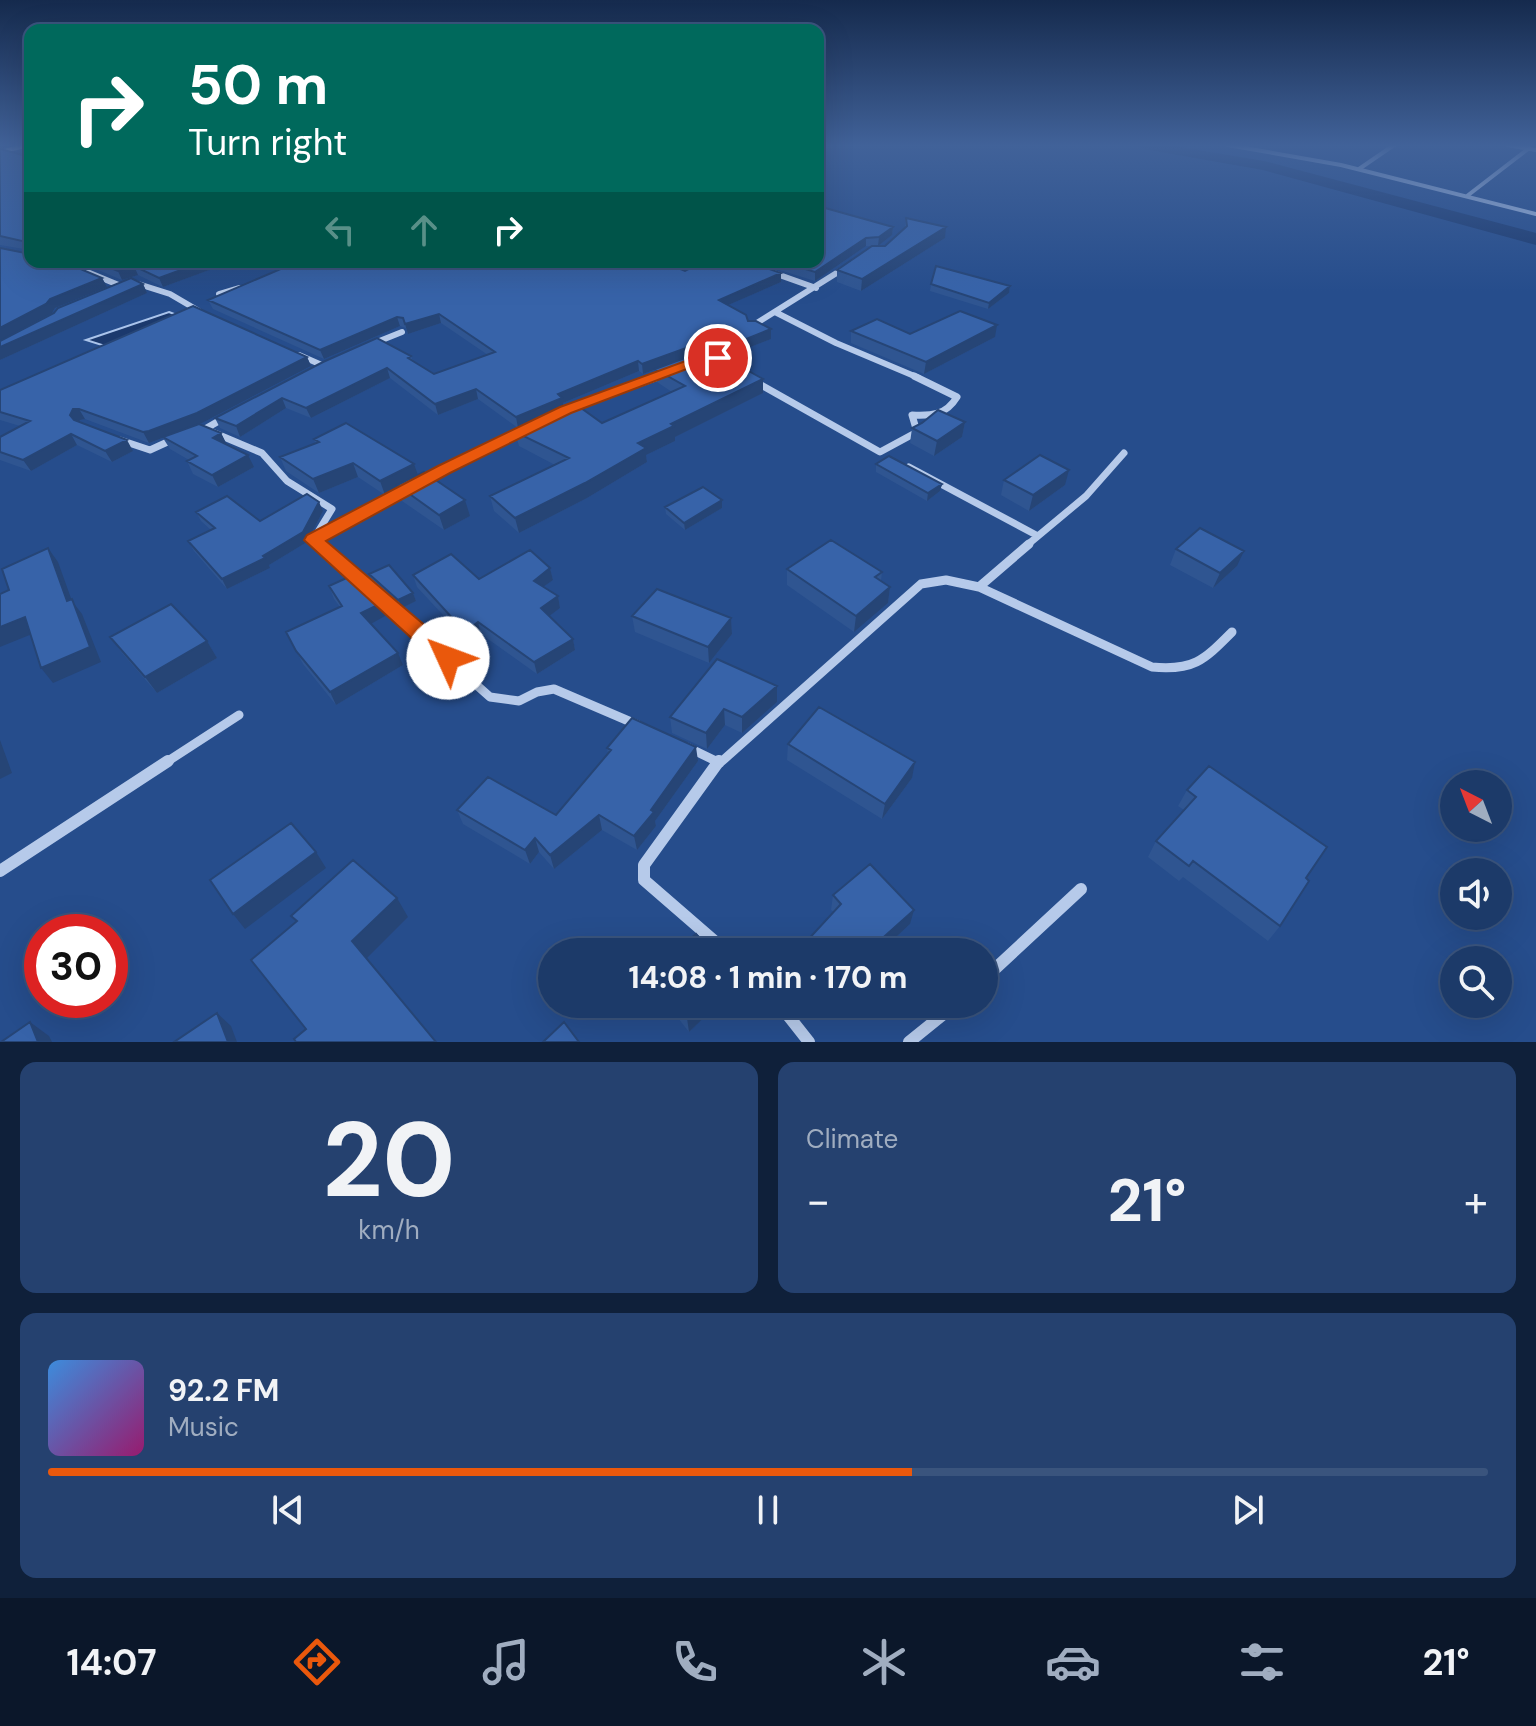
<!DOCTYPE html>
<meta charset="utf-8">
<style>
:root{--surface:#1c3a69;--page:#25416f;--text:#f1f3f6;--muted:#a0adc0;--line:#3a547d;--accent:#ea580c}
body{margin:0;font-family:"DM Sans",sans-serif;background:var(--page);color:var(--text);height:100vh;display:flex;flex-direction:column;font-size:30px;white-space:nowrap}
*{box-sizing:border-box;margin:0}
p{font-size:26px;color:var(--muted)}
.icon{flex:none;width:44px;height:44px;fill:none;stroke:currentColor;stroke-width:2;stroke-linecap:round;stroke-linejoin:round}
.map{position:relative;height:1042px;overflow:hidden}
.side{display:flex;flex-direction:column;gap:20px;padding:20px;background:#0f203a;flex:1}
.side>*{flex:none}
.guide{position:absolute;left:24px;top:24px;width:800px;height:244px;border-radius:16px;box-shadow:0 8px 32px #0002,0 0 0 2px var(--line);background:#00695c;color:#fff;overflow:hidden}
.needle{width:52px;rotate:318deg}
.controls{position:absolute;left:1440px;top:770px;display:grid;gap:16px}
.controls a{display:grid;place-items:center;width:72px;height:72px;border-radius:50%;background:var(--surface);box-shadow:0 8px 32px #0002,0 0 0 2px var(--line);font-size:40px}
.speed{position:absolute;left:24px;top:914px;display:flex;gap:16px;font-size:40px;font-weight:700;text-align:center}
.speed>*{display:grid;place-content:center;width:104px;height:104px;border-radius:50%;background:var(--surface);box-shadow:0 8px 32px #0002,0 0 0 2px var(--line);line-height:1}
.speed .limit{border:12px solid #d22;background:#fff;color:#111}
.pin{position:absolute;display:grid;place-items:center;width:68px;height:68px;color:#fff;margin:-34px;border:4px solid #fff;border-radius:50%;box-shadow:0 2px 8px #0007}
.me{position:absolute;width:88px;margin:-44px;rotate:313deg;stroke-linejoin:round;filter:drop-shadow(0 0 6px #0008)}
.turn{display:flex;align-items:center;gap:28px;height:168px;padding:0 32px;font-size:36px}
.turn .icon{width:104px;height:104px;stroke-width:2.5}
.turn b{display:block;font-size:56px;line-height:68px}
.lanes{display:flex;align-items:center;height:76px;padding:0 32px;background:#0003;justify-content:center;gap:40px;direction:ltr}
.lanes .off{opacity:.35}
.big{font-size:60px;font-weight:800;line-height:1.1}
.side .widget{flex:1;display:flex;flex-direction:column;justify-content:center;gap:12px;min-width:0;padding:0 28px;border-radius:16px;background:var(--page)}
.side .dial{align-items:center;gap:0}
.dial b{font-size:104px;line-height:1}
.song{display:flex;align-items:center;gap:24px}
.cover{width:96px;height:96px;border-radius:12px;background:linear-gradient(135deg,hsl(210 70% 55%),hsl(320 70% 35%))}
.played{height:8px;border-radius:4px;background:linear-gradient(90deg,var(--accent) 60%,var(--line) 60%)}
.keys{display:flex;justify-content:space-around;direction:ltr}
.heat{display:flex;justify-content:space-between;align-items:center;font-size:44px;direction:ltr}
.side .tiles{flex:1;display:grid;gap:20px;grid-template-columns:1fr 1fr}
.widget:last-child{grid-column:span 2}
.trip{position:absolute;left:538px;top:938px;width:460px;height:80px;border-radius:40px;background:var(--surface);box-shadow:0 8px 32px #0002,0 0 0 2px var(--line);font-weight:800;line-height:80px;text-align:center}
.tab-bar{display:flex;height:128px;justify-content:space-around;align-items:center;background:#0b172a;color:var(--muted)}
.tab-bar .icon{width:56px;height:56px}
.tab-bar .on{color:var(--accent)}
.tab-bar b{font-size:36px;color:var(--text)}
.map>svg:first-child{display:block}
</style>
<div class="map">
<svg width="1536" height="1042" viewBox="0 0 1536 1042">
<rect width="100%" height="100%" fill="#264d8c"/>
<path fill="#1b396d" stroke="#aac4eb" stroke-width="2" d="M169,312L187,319L105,346L86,340Z"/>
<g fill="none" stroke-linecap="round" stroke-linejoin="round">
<path fill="#1b396d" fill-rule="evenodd" d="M1137,145H1168L1264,161L1536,233V245L1263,170L1144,149Z"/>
<path stroke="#b6caea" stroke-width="4" d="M1228,145L1341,165L1536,214
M1508,145L1536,150
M1359,169L1394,145
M1467,196L1528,149L1529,145"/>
<path stroke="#b6caea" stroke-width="6" d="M63,262L121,286
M771,272L816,288
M132,282L170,294L199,311
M219,294L239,288
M775,312L836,343L919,378
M752,326L843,269
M372,344L402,332
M299,355L324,366L321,368
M655,378L663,375"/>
<path stroke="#b6caea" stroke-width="7" d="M754,381L880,452L917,432L912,415C932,416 946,415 957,397L914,376
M571,408L661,376
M224,418L205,429L262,453L287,481L332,509L313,540L320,546
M120,440L150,450L174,439
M909,467L1038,536L1086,496L1124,453
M423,480L526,429
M314,539L408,489
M1026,546L1038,536"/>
<path stroke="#b6caea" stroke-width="9" d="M318,544L490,697L519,701L537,692L554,689L638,725
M979,587L1029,544
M687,747L720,763
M721,762L921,584L946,580L979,587L1152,667C1194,671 1204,660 1232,632
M165,763L239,715"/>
<path stroke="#b6caea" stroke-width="12" d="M719,761L644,865V880L727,952
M0,871L168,761
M984,979L1081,889
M779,1004L809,1042
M909,1042L956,1004"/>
<path fill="#e0e9f9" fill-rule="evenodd" d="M19,145L30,147L0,154V150Z"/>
</g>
<path fill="#2f5591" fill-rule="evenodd" d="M0,145H11L0,149L30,157V262H64L102,278L107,287L55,308L52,313L1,341L54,313L58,308L131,278L143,284L147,293L0,360V248L25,253L30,250L0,245Z
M818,206L893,227L892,235L878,246H866L815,281L754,262H818Z
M906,218L945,238L861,291L837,282V270L885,246L905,227Z
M79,262H231L163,287L138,275L122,280Z
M685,271L781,282L728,305L771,339L724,357L763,393L675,437V441L646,455L647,462L587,498L519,533L494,511L490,496L555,465L519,446L515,432L528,423L518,428L478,399L438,415L390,378L311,418L286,408L240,437L220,428L215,418L411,356L413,361L434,374L488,355L441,323L408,334L406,328L400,326L324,359L213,309L208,300ZM655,370L657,382L672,392L602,423L564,407L563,403L639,371L643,374Z
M931,284L1010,286L1009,293L988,309L930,291Z
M851,331L910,334L995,337L924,374L851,343Z
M307,357L311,366L200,424L221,433L227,445L254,467L218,487L193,474L187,461L189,460L170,449L163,438L149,443L85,419L80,420L78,422L133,451L112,462L77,445L31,471L0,460V437L20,426L0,420V390Z
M965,422L962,437L934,456L910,443L912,428Z
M314,439L418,475L470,516L444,530L402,501L398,488L385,495L358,477L319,493L286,471L280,457L315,443Z
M876,464L942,484L940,491L927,501L876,472Z
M1004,480L1065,485L1029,511L1001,495Z
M665,507L722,508L685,530L666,514Z
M323,511L307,542L269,565L270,568L227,589L194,551L188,541L211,530L201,521L196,512L260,521Z
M1176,549L1237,566L1213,588L1170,565Z
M550,568L553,580L543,587L558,596L560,608L549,616L573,639L575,650L537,674L481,634L469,643L417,587L413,575L479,579Z
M787,569L882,572L881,581L890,587L888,603L854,632L787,585Z
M369,574L413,593L416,601L402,608L372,582Z
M329,586L387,615L371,623L403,665L336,705L303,664L286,632L340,607L334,599Z
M632,616L731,618L732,634L709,663L635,632Z
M110,637L207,641L217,658L157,693L122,653Z
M717,659L777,702L742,733L725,725L707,749L672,733L670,717Z
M788,744L912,778L882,819L787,760Z
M607,748L698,761L655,821L656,826L637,850L602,830L554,869L539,852L530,864L463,824L457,810L556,815L608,754Z
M1187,790L1306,878L1280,926L1268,941L1183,877L1179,881L1148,857L1156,841L1184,810L1178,806Z
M833,895L910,924L880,952H803L804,944L834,912L831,910Z
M667,1004H718L689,1032Z
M849,1004H862L856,1011Z"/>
<path fill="#264576" d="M0,145H11L0,149Z
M893,227L892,235L878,246L879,237Z
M946,227L945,238L861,291L862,279Z
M866,238V246L815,281V272Z
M203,262H231L163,287L159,278Z
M271,262H293L274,269Z
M134,266L138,275L122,280L118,271Z
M781,273V282L719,309V300Z
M102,278L107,287L55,308L52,313L1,340L143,284L147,293L0,360V328L50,299Z
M1010,286L1009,293L988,309L989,303Z
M439,314L441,323L408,334L405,324Z
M397,317L400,326L324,359L320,350Z
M997,325L995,337L924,374L926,362Z
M771,329V339L724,357V348Z
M708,340L709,350L643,374L642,364Z
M307,357L311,366L202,423L149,443L143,432Z
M638,361L639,371L563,403L564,408L518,428L516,417L558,394Z
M387,368L390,378L311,418L306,408Z
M763,379V393L675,437V441L646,455L647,462L587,498L519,533L515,518L671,424Z
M476,389L478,399L438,415L435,404Z
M282,398L286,408L240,437L236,426Z
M73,409H79L85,419L80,420L77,425L70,415Z
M965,422L962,437L934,456L937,441Z
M221,433L227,445L213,438Z
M71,434L77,445L31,471L23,460Z
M127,440L133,451L112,462L105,451Z
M248,455L254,467L218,487L212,475Z
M353,463L358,477L319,493L313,479Z
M414,464L419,478L397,485L398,488L385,495L380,481Z
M1069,470L1065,485L1029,511L1033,495Z
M942,484L940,491L927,501L928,493Z
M465,500L470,516L444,530L439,515Z
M722,500V508L685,530L684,523Z
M319,502L323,511L307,542L269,565L270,568L227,589L222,579L263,556Z
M48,548L58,562L72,601L82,614L101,662L53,683L41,668L67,601Z
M1244,551L1237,566L1213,588L1220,573Z
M550,568L553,580L536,592L534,581Z
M890,587L888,603L854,632L856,616Z
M413,593L416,601L402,608L398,600Z
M558,596L560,608L544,620L541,608Z
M382,603L387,615L367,626L361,613Z
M25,617L37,632L0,647V627Z
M731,618L732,634L709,663L708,647Z
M478,622L481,634L469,643L465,632Z
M573,639L575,650L537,674L534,662Z
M207,641L217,658L157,693L145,677Z
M398,653L403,665L336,705L330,692Z
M777,686V702L742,733V717Z
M724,709L725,725L707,749L706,733Z
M0,740L12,773L0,779Z
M696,747L698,761L655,821L656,826L637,850L634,836L651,810Z
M915,762L912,778L882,819L885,804Z
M599,815L602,830L554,869L550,855Z
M535,838L539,852L530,864L525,850Z
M316,852L326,868L245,929L233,914Z
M397,898L408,917L365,960L352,941Z
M914,910L910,924L880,952H867Z
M702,1004H718L689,1032L687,1018Z
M217,1013L231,1026L237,1042H228Z
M30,1022L49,1036L52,1042H38Z"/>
<path fill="#3763a9" stroke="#264576" stroke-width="2" d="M0,149L30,157V248L27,242L0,236Z
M818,206L893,227L879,237L866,238L815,272L782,262H818Z
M906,218L946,227L862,279L837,270L872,246H885L907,226Z
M0,248L25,253L30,250V262H64L102,278L50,299L46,304L0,328Z
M95,262H203L159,278L134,266L118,271Z
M297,262H663L685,271L702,262H749L781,273L719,300L746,315L748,321H756L771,329L724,348L708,340L642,364L638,361L558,394L562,398L516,417L476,389L435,404L387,368L306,408L282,398L236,426L215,418L323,362L377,338L411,356L408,358L434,374L495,352L439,314L405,324L403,318L397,317L320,350L208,300Z
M936,266L1010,286L989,303L931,284Z
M131,278L143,284L0,347V341L54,313L58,308Z
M193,306L307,357L197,413L149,431L143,432L79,409H73L70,415L74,420L127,440L105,451L71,434L23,460L0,452V437L30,421L0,412V390Z
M960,311L997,325L926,362L851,331L877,319L910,334Z
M709,349L763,379L671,424L674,426L638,443L646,448L585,483L515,518L490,496L569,458L515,432L530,423L528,422L574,403L602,423L685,386L655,369Z
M938,410L965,422L937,441L912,428L922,423Z
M346,423L414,464L380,481L353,463L313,479L280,457L319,442L314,439Z
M199,424L221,433L213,438L248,455L212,475L187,461L197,456L163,437Z
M1040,455L1069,470L1033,495L1004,480Z
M889,456L942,484L928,493L876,464Z
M424,472L465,500L439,515L397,485Z
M703,487L722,500L684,523L665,507Z
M307,494L319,502L303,532L263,556L265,558L222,579L188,541L215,528L196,512L227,496L260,521Z
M1200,528L1244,551L1220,573L1176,549Z
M831,540L882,572L875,577L890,587L856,616L787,569Z
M48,548L67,601L72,599L90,647L41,668L25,617L0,627V594L9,590L2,569Z
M530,550L550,568L534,581L558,596L541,608L573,639L534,662L478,622L465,632L413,575L451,554L479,579Z
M389,565L413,593L398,600L369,574Z
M351,576L382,603L361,613L398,653L330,692L296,651L286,632L342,606L329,586Z
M657,589L731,618L708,647L632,616Z
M171,604L207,641L145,677L110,637Z
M717,659L777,686L742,717L724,709L706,733L670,717Z
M819,707L915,762L885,804L788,744Z
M632,718L696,747L651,810L654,812L634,836L599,815L550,855L535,838L525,850L457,810L488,777L556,815L611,750L607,748Z
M1209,766L1327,847L1306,878L1309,881L1280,926L1193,861L1189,866L1156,841L1196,797L1187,790Z
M291,823L316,852L233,914L210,880Z
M353,860L397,898L352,941L436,1042H296L294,1039L306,1029L251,960L297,921L291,916Z
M870,864L914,910L867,952H812L804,944L841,904L833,895Z
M696,934L711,952H675Z
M675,1004H702L687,1018Z
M217,1013L228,1042H174Z
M30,1022L38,1042H1Z
M564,1022L579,1042H543Z"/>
<linearGradient id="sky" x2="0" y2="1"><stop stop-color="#152a4d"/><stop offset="0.5" stop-color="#416299"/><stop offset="1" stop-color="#416299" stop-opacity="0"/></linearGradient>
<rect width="1536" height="291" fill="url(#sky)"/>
<path fill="#ea580c" stroke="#983908" stroke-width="2" d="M710,352L725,358L718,363L705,362L571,413L450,473L326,541L456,652L459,658L456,664L448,666L440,664L304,540L307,535L438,466L560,407Z"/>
</svg>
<div class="controls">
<a><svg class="needle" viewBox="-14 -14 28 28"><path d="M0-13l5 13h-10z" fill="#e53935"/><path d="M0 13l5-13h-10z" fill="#a0adc0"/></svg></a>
<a><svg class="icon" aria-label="sound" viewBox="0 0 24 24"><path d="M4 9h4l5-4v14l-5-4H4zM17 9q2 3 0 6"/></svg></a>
<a><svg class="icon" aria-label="search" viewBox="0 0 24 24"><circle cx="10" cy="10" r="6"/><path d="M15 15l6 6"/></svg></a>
</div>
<div class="speed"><div class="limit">30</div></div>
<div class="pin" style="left:718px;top:358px;background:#d93025"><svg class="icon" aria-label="arrive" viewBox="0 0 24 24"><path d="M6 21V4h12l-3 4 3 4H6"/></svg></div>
<svg class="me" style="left:448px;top:658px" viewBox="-20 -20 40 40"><circle r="19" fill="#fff"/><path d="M0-13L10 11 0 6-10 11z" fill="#ea580c"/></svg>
<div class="trip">14:08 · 1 min · 170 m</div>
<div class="guide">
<div class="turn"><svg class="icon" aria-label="right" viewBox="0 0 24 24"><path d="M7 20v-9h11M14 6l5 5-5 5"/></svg><div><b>50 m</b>Turn right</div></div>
<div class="lanes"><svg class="icon off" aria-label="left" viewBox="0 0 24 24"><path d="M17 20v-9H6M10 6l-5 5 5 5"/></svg><svg class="icon off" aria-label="ahead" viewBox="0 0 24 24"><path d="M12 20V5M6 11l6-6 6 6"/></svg><svg class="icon" aria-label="right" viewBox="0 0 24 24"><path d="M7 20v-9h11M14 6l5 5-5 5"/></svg></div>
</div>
</div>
<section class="side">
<div class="tiles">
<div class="widget dial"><b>20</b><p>km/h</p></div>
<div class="widget"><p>Climate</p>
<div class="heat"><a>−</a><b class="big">21°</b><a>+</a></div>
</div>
<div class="widget">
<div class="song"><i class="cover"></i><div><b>92.2 FM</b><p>Music</p></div></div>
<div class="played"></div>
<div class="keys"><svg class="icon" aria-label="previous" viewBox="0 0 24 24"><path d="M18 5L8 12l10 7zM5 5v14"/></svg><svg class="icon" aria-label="pause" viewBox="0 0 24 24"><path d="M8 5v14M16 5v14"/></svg><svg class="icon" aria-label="next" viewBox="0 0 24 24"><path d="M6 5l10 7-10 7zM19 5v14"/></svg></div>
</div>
</div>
</section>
<nav class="tab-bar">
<b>14:07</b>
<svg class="icon on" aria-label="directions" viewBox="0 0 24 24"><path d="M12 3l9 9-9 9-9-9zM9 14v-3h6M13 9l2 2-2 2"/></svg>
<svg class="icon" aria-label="music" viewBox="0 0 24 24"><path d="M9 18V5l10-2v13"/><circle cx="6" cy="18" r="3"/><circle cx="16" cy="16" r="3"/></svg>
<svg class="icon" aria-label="phone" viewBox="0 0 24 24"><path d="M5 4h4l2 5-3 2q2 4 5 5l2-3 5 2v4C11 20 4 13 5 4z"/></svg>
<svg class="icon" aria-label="climate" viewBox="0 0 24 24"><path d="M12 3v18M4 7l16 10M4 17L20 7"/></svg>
<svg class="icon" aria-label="car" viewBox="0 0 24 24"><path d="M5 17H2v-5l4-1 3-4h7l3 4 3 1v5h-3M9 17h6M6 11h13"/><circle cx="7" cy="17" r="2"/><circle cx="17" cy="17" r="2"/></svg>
<svg class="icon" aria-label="filters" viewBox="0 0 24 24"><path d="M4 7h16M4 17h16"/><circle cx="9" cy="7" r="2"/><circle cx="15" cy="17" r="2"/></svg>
<b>21°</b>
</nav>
